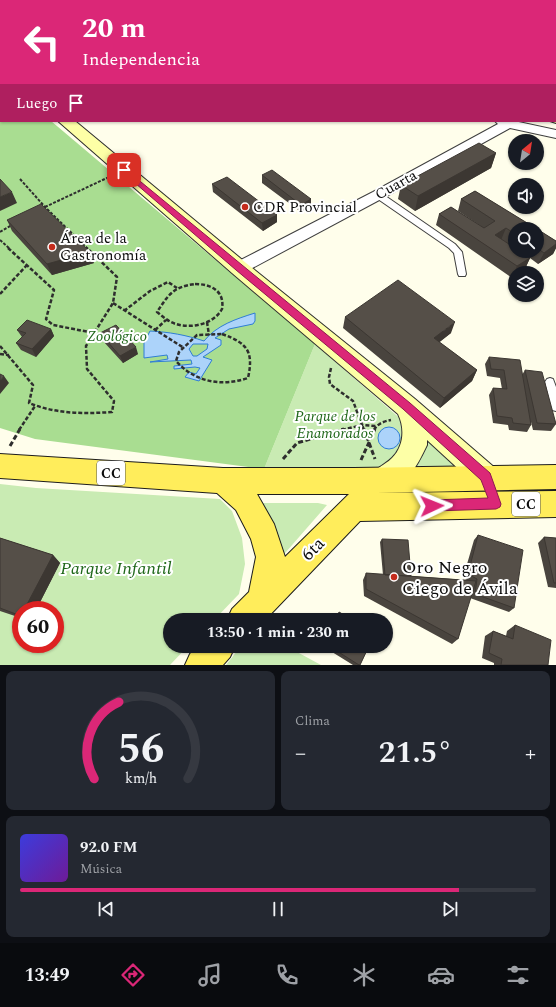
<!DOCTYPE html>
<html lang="es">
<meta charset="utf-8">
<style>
:root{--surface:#171b24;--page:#242831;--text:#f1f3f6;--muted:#9ea1a6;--line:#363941;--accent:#db2777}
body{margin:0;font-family:Spectral,serif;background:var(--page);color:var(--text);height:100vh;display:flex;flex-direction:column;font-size:15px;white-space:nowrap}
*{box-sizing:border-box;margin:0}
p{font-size:13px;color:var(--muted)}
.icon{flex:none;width:22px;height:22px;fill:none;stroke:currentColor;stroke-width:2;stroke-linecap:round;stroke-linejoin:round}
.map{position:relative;height:665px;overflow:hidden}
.sheet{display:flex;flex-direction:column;gap:6px;padding:6px;background:#0d0f14;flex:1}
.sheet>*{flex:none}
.hud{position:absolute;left:0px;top:0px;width:556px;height:122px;box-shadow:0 1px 3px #0004;background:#db2777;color:#fff;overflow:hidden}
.needle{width:26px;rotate:30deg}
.buttons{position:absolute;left:508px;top:134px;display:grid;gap:8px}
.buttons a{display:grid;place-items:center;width:36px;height:36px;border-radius:50%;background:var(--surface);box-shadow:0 1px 3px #0004;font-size:20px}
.speed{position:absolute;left:12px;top:601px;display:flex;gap:8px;font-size:20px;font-weight:700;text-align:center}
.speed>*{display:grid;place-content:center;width:52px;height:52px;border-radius:50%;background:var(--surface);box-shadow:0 1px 3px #0004;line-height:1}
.speed .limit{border:6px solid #d22;background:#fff;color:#111}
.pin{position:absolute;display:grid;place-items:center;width:34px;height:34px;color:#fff;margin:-17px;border-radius:8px;box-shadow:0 2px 6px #0006}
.me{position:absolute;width:44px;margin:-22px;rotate:88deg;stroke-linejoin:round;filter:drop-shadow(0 0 3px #0008)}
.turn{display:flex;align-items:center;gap:14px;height:84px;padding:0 16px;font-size:18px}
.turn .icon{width:52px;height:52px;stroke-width:2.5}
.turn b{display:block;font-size:28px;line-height:34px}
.then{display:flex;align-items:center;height:38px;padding:0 16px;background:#0003;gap:8px;font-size:15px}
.big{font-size:30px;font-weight:700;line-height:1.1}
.sheet .card{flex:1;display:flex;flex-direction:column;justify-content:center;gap:6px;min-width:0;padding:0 14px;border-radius:8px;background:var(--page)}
.sheet .dial{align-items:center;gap:0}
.dial svg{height:104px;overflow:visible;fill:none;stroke:var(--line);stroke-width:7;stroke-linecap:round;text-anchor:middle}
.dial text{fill:var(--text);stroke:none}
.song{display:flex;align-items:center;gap:12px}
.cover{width:48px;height:48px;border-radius:6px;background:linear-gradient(135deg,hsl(240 70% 55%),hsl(280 70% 35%))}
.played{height:4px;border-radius:2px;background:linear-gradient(90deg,var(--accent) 85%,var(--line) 85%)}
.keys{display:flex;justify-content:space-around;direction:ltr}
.heat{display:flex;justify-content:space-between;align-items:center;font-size:22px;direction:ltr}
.sheet .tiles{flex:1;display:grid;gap:6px;grid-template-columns:1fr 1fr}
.card:last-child{grid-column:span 2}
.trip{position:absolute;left:163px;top:613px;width:230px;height:40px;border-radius:20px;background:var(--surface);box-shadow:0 1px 3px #0004;font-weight:700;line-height:40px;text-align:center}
.tab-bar{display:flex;height:64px;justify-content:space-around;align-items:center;background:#090b0e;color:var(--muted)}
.tab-bar .icon{width:28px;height:28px}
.tab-bar .selected{color:var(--accent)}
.tab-bar b{font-size:18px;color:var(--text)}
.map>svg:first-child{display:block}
</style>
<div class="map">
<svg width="556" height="665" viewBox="0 0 556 665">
<rect width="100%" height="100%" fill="#fffeeb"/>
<path fill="#c9ebb3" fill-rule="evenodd" d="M315,344L403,421L408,445L380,472L264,469Z
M425,438L463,472L409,471C420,459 424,454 425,438Z
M0,484L36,488L220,499L232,511L242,538L245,564L239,594L214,620H170V646H188L170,665H0ZM21,610H55V644H21Z
M263,503H318L327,505L279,560L256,506Z
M241,646H286L321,665H226Z"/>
<path fill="#a9dd91" d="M0,94L1,121H51L315,344L264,469L35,439L0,428Z"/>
<path fill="#acd3fa" stroke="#2f7dd5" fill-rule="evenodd" d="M255,313V321L253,324L229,329L215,338L221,340V345L203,357L212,360L199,381L185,377L189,372L196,374L200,368L195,367L174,369V366L192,364L191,360L150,362L168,359L167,355L144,358V343L150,331C169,332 186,335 204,341C217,325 236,319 255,313ZM193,344H208L207,349L197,356H193L189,349Z
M378 438a11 11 0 1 1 22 0a11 11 0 1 1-22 0Z"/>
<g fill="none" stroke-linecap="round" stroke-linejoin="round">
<g stroke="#3f3f3f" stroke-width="2">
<path id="lane" d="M375,193H381L455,244L462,252L466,274L465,276H459L458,274L454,253L449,248L375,197Z
M550,378L553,379L556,387V411L552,410L551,407L545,382L547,379Z"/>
</g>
<g stroke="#3f3f3f" stroke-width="2">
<path id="street" d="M111,0H122L123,1H112Z
M495,121H514L556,130V138L510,128L383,198L245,272L239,274L233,272L231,268L233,264L373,192L498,124Z"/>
</g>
<g stroke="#2e2e2e" stroke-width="2">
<path id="secondary" d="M231,0H245L230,1Z
M0,61H1V70H0Z
M0,84H1V92H0Z
M555,112L556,113V123L550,121H555Z
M58,121H75L246,263L415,399L495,468L499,477L495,486L486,489L477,486L427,440V445C416,468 409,482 384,492L375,488L371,479C377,465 383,467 392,458C404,446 405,428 398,414L232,273Z"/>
</g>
<g stroke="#1d1d1d" stroke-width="2">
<path id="primary" d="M0,454L223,468H354L556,465V489L376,493L556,491V517L360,521L265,620H227L232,609L249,592L256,557L251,539L236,510L217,493L0,478ZM257,494H349L285,557L274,524Z
M197,646H235L230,657L223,665H185L190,654Z"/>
</g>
<path stroke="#2e2e2e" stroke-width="2" stroke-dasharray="3 1.5" stroke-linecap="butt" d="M20,179L45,207L88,249
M45,207L109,177
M0,232L12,225
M0,240L10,249"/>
<path stroke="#2e2e2e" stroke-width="2.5" stroke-dasharray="4 2" stroke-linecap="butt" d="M8,248L54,290L46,319L53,325L94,333
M195,284C211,284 225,291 222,309C214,324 191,329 176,324C169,322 163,317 157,312C169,294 173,287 195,284Z
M0,294L27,265
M113,303L184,348
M124,311L150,291L168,282L177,288
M207,322L209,335
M155,330L166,320
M222,334C247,343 254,351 248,378C221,387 195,382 176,361L179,352L197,335Z
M0,346L33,385L29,403C56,414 84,414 112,412L114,401L87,369L86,346L113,303L117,277L87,248
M0,354L9,355
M331,368L329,377L330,384L353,401L364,430
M19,430L35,406
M342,430L362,425L376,426
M374,430C377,424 384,421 391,420"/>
<path stroke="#2e2e2e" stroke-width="3" stroke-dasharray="5 2.5" stroke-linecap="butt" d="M364,429L375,459
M10,446L20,429
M283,459L297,443L344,429
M361,460L375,429"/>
<use href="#lane" fill="#fff" fill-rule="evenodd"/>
<use href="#street" fill="#fff" fill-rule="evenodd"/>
<use href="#secondary" fill="#fdffa6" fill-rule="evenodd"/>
<use href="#primary" fill="#ffed5b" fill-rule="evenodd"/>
</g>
<path fill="#49443e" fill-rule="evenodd" d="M310,0H469L468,1H312Z
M526,0H556V10H555V1H529Z
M555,14H556V111H555Z
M496,153L491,168L415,211L398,199L401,185Z
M262,175L311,199V207L301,212L262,183Z
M212,184L277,215V222L263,231L213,192Z
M475,191L556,241V248L553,254L538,264L530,258L525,269L519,273H515V276L512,278L436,225L439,214L451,207L484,228L458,211L461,199ZM515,229H537V251H515Z
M7,220L94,263L52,275L12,231Z
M345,317L451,333L439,342L477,370L472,381L440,408L343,328Z
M51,329L54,336L36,357L21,350L16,343L22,337L17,330Z
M100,333L138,354L123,363L103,341Z
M489,357L522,375L525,370L556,424L551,431L533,430L531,422V425L527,432L509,430L508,425L493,423L489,395L493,388L502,389L500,378L487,376L485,364Z
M478,535L514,608L509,612L470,598L458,639L452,644L364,596L363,580L366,573L383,575L380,542L382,539L411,576L467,580L463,578L474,540Z
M544,537L556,538V588L548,587L538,543Z
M0,538L53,555L60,563L36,610H21V618L0,611Z
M515,625L548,665H494V663L482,658L485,636L493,631L506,636L507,631Z
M324,646H369L360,665H353L324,647Z"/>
<path fill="#3c3732" d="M460,0H469L468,1H459Z
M496,153L491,168L415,211L418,196Z
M12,192L17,203L0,211V197Z
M311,199V207L301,212V205Z
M277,215V222L263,231L262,223Z
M506,228L501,240L495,235Z
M556,244V248L553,254L538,264L544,253Z
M90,252L94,263L52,275L47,264Z
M530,258L525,269L519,273H515V276L512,278L517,266Z
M455,322L451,333L431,349L434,338Z
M51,329L54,336L36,357L32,349Z
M136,347L138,354L123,363L120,356Z
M477,370L472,381L440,408L444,398Z
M4,376L9,383L0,394V381Z
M53,555L60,563L36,610H24Z"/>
<path fill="#554f48" stroke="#3c3732" d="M285,0H298L300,1H282Z
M350,0H393L396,1H352Z
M414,0H438L441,1H417Z
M438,0H451L454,1H441Z
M500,0H517L520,1H498Z
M555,14H556V29H555Z
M555,29H556V62H555Z
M555,66L556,67V89H555Z
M479,143L496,153L418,196L401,185Z
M272,170L311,199L301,205L262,175Z
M227,177L277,215L262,223L212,184Z
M0,179L12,192L0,197Z
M475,191L537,229H515V234L506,228L495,235L515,248V251H519L530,258L517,266L439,214L451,207L484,228L495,221L461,199Z
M41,204L90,252L47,264L7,220Z
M537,229L556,241V244L544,253L537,248Z
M398,280L455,322L434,338L477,370L444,398L345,317Z
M27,320L51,329L32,349L16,343L26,333L17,330Z
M116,325L136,347L120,356L100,333Z
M489,357L520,360L531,425L513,423L512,418L497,416L493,388L507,389L504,370L491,369Z
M525,370L542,372L556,424L537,423Z
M0,374L4,376L0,381Z
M478,535L523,550L514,608L475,594L477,579L468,574Z
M544,537L556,538V583H554Z
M0,538L53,555L24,610H21V616L0,608Z
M382,539L408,540L411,576L385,575Z
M366,573L476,581L458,639L366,589Z
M339,612L353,620H336Z
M515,625L551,640L548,665H501L502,659L489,653L493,631L513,639Z
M329,646H369L360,665H359Z"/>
<path fill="#db2777" stroke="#8e194d" d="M124,168L410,403L490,473L501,504L500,507L496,509L432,511L428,509L426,506L428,502L432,500L488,498L481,480L403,409L236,270L121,171V169Z"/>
<g fill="#c42b1c" stroke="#fff" stroke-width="1.5">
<circle cx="245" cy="207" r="4"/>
<circle cx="52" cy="247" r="4"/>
<circle cx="394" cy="577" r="4"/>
</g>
<g text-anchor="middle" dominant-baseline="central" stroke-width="4" stroke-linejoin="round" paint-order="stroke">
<g fill="#fff" stroke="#555" stroke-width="1">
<rect x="97" y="461" width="28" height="24" rx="3"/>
<rect x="512" y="492" width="28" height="24" rx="3"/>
</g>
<g font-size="14" font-weight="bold" fill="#0c0c0c">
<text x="111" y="473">CC</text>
<text x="526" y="504">CC</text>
</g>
<g font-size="15" fill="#0c0c0c" stroke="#fff">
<text transform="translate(396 185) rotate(-29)">Cuarta</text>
</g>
<g font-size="15" fill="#0c0c0c" stroke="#fff" text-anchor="start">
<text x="253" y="207">CDR Provincial</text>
<text x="60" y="238">Área de la<tspan x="60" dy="17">Gastronomía</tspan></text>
</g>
<g font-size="15" font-style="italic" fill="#1f6719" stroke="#fff">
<text x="117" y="336">Zoológico</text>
<text x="335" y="416">Parque de los<tspan x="335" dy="17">Enamorados</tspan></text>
</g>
<g font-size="18" fill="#0c0c0c" stroke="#fff">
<text transform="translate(313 549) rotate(-45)">6ta</text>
</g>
<g font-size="18" fill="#0c0c0c" stroke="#fff" text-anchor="start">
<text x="402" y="567">Oro Negro<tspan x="402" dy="21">Ciego de Ávila</tspan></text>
</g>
<g font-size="18" font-style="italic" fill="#1f6719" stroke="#fff">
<text x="116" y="568">Parque Infantil</text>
</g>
</g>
</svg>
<div class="buttons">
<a><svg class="needle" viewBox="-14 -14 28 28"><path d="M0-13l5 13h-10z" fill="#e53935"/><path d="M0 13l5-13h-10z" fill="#9ea1a6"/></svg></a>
<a><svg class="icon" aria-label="sound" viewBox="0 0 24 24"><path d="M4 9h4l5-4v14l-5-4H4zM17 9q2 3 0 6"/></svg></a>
<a><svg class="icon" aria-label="search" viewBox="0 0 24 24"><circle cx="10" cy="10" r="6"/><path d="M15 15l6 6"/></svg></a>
<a><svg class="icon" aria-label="layers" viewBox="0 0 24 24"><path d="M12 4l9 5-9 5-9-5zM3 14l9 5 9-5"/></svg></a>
</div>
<div class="speed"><div class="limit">60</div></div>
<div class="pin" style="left:124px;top:170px;background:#d93025"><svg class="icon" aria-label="arrive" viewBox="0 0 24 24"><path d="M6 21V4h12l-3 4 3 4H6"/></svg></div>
<svg class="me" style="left:432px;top:506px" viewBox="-20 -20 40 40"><path d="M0-17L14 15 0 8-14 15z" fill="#db2777" stroke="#fff" stroke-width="4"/></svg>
<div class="trip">13:50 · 1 min · 230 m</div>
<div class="hud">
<div class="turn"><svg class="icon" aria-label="left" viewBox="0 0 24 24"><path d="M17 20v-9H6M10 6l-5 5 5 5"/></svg><div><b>20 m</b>Independencia</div></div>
<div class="then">Luego<svg class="icon" aria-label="arrive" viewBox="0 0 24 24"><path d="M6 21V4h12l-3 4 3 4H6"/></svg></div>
</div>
</div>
<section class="sheet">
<div class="tiles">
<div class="card dial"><svg viewBox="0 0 100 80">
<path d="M14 69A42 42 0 1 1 86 69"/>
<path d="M14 69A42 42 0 0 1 33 10" stroke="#db2777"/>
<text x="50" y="56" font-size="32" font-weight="700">56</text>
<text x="50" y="72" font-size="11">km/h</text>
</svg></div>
<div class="card"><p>Clima</p>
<div class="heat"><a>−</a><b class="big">21.5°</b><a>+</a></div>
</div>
<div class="card">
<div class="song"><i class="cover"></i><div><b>92.0 FM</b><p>Música</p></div></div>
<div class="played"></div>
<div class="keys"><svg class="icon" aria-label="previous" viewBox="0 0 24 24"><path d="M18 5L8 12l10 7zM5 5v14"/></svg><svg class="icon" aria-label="pause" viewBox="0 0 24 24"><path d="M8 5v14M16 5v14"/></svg><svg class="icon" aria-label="next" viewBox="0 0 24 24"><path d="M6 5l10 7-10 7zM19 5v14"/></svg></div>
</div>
</div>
</section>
<nav class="tab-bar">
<b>13:49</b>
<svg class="icon selected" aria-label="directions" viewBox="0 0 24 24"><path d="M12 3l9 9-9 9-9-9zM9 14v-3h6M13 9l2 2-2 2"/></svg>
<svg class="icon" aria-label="music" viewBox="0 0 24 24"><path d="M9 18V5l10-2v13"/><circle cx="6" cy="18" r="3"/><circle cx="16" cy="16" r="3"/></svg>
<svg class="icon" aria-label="phone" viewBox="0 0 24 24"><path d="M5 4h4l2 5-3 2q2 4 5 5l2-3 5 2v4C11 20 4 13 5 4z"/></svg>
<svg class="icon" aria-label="climate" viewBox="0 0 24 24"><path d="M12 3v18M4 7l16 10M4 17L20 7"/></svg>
<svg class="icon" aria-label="car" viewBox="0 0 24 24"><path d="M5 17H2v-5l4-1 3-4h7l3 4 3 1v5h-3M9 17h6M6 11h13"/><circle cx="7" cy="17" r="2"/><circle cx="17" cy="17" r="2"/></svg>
<svg class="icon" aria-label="filters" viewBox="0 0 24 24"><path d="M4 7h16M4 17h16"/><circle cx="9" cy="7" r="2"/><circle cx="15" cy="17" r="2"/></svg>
</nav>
